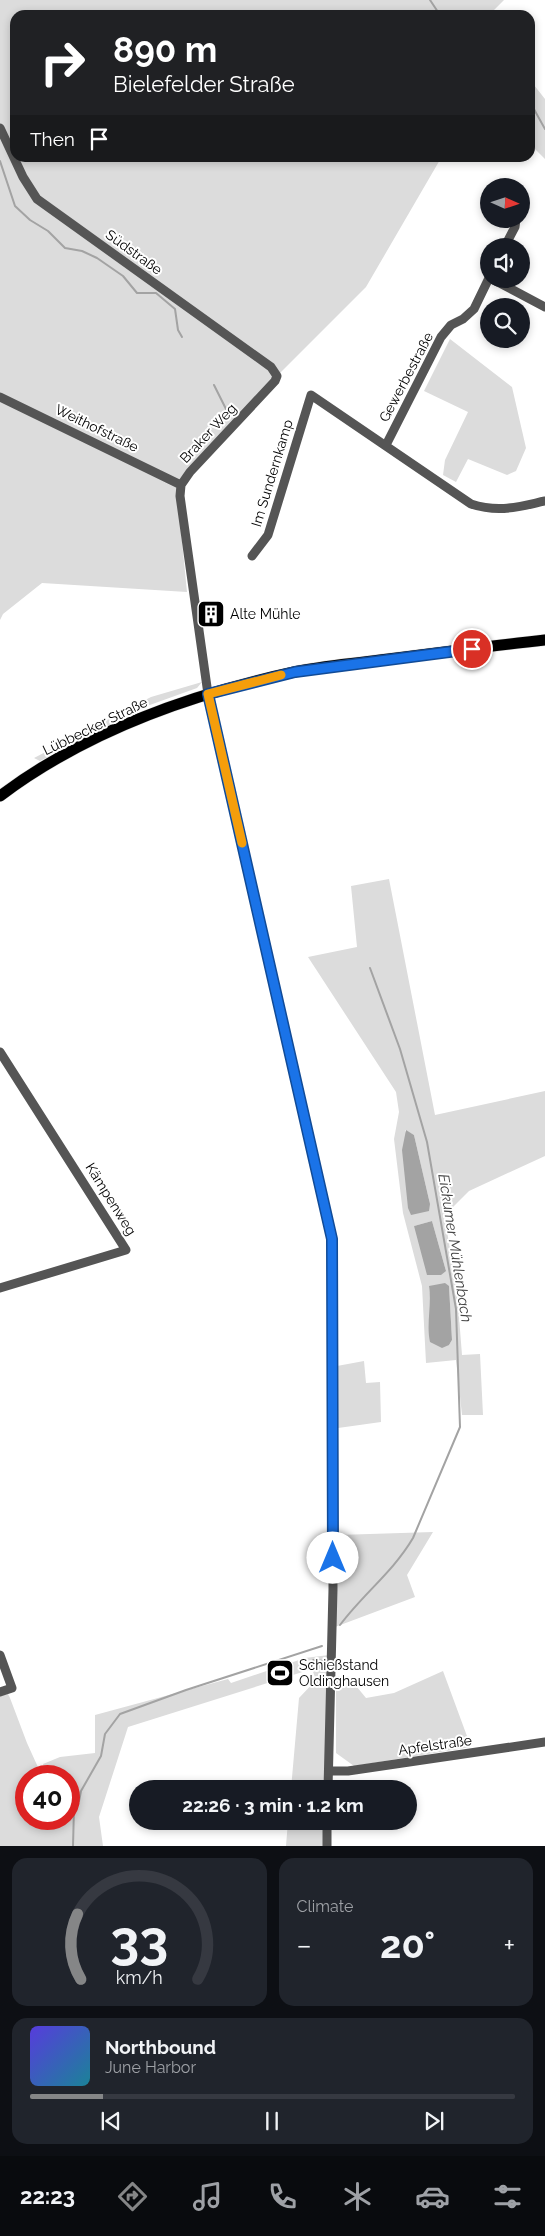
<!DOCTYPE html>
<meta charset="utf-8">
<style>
:root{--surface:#171b24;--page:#20242c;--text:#f1f3f6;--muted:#9ea1a6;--line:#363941;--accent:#858687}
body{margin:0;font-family:Raleway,sans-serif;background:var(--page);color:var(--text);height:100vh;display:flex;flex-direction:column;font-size:19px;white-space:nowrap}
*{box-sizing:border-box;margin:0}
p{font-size:16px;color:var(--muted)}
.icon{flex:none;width:28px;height:28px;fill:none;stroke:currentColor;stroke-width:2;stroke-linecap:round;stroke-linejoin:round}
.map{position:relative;height:1846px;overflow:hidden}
.details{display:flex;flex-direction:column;gap:12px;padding:12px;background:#0d0f14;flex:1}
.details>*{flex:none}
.hud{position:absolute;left:10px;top:10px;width:525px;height:152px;border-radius:15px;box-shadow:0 2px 8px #0003;background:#202124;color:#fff;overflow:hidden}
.needle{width:32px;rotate:93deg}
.controls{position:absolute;left:480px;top:178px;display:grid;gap:10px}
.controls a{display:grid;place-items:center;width:50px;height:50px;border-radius:50%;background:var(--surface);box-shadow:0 2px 8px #0003;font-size:25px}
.speed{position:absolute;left:15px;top:1765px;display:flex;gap:10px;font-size:25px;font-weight:700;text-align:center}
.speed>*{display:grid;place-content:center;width:65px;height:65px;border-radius:50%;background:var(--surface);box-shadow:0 2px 8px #0003;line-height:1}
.speed .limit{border:8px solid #d22;background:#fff;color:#111}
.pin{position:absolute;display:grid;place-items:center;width:42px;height:42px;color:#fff;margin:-21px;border:2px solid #fff;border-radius:50%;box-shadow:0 1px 5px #0007}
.me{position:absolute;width:55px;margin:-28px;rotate:0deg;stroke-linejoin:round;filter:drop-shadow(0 0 4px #0008)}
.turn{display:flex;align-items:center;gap:18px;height:105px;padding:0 20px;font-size:22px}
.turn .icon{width:65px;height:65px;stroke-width:2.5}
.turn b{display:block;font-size:35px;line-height:42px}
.then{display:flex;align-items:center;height:48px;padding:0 20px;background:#0003;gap:10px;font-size:19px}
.big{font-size:38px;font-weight:700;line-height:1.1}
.details .tile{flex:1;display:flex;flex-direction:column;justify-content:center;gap:8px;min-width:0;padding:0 18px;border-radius:15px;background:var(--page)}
.details .dial{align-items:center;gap:0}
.dial svg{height:130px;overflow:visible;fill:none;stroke:var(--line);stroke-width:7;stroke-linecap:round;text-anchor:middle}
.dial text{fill:var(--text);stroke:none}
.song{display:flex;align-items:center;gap:15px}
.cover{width:60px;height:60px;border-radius:8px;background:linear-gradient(135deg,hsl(250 70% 55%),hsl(190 70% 35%))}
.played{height:5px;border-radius:2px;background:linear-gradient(90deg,var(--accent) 15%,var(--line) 15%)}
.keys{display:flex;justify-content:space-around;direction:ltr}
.heat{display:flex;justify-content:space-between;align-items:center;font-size:28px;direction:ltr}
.details .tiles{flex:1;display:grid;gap:12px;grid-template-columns:1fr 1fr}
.tile:last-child{grid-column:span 2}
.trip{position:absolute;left:129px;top:1780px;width:288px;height:50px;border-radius:25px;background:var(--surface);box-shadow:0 2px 8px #0003;font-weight:700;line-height:50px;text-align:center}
.dock{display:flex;height:80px;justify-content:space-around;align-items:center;background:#090b0e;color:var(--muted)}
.dock .icon{width:35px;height:35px}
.dock .active{color:var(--accent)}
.dock b{font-size:22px;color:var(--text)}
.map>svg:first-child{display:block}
</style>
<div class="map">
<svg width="545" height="1846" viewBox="0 0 545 1846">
<rect width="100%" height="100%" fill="#fff"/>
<path fill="#dcdcdc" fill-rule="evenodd" d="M0,0H504L489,15H15V158H441L366,287L280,373L188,471L178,501L187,592L42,583L3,614L0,620Z
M530,80L545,99V159L530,144Z
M450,339L512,387L526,448L516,471L507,475L468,459L456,482L443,475L445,460L468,412L424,391Z
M202,682L197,688L147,706L40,761L34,758L151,697Z
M389,879L435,1115L545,1091V1156L469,1191L444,1216L456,1279L462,1355L480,1354L483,1415H462L456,1360L426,1363L422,1286L403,1213L394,1139L399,1112L396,1092L308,957L357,947L351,886ZM405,1130L414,1135L430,1204ZM432,1221L446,1271L414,1226ZM429,1286L449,1287L452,1340L449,1345L429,1327L431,1301Z
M364,1361L366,1383L380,1382L381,1422L338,1428L337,1366Z
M433,1532L407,1575L415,1597L335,1627L338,1535Z
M329,1655L326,1789H291L299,1698L316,1680L312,1669L128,1727L99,1817L103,1846H0V1696L8,1694L10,1698L27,1743L42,1776H26V1819H69V1776H48L43,1764L60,1757L95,1753V1715L228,1679L231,1683L305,1658Z
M443,1671L471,1747L354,1766L336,1753V1676H348L366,1698L394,1693Z
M288,1821H326L325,1846H286Z"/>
<path fill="#a3a3a3" d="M406,1130L414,1135L430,1204L429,1211L411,1215L408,1208L402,1150Z
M432,1221L446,1271L441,1275H427L414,1226Z
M445,1283L449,1286L452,1340L449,1345L442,1348L430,1342C426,1324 432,1305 429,1286Z"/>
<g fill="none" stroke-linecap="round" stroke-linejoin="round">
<path stroke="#a3a3a3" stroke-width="2" d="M430,0L440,15
M530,102L545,129
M0,161L15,206L30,220L48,231L65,248L82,251L97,258L123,276L137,293H156L175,309L178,330L182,337
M214,385L228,413
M340,1625C363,1594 393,1572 413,1538L460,1427L456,1309L427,1142L400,1049L370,968
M79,1801L81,1791L101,1756L105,1734L120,1714L186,1690L322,1646
M73,1846L74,1808"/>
<g stroke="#dbdbdb" stroke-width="12">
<path id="major" d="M0,796C85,732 191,694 294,672C322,666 351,664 380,660C435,653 490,646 545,640"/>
</g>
<path stroke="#555" stroke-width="9" d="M0,128L23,177L37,199L271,367L277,376L275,381L190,472L181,485L180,496L208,694L332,1239L333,1589L328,1789
M505,246L515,227L516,219
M492,279L545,307
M0,397L181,485
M386,445L441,337L451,325L463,319L474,309L489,278
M252,556L268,535L311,395L471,504C499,513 517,507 545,501
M0,1052L126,1250L0,1288
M0,1655L12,1688L0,1692
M314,1664L332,1665
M329,1771H348L545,1742
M327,1846V1821"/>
<use href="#major" stroke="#000" stroke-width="11"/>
</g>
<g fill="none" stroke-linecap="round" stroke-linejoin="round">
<g stroke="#114b97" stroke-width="12">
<path id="route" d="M333,1558L332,1239L208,694L295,672L472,649"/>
</g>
<use href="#route" stroke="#1a73e8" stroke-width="9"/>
<path stroke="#f59e0b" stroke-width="9" d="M242,843L208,694L281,675"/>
</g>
<defs>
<g id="building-square" transform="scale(1.4375)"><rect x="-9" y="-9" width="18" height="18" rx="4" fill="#000" stroke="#fff"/><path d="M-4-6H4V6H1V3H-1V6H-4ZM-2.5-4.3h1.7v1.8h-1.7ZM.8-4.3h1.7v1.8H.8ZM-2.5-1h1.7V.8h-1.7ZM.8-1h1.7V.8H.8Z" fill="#fff"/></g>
<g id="stadium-square" transform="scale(1.4375)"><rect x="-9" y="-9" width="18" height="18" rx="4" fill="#000" stroke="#fff"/><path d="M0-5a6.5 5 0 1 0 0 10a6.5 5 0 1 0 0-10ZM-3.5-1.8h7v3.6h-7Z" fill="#fff"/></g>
</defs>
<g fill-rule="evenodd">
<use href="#building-square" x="211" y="614"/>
<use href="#stadium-square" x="280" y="1673"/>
</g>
<g text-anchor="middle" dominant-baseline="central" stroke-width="4" stroke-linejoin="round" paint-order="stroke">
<g font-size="14" fill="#000" stroke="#fff">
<text transform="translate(134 252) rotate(36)">Südstraße</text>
<text transform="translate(406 377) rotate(-62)">Gewerbestraße</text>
<text transform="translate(97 428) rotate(26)">Weithofstraße</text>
<text transform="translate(208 433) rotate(-47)">Braker Weg</text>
<text transform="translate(272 473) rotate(-73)">Im Sundernkamp</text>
<text transform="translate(95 726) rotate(-26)">Lübbecker Straße</text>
<text transform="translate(111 1199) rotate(58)">Kämpenweg</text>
<text transform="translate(435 1745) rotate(-8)">Apfelstraße</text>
</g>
<g font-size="14" fill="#000" stroke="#fff" text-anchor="start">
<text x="230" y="614">Alte Mühle</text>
<text x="299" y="1665">Schießstand<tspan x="299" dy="16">Oldinghausen</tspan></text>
</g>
<g font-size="15" font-style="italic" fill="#444" stroke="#fff">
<text transform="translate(455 1248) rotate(81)">Eickumer Mühlenbach</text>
</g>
</g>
</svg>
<div class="controls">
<a><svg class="needle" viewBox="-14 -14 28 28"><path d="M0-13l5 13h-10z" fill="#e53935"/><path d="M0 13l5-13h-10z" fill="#9ea1a6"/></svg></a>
<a><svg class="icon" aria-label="sound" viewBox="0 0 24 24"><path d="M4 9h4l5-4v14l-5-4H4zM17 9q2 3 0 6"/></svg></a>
<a><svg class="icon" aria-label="search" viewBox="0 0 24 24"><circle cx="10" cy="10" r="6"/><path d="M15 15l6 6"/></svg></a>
</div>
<div class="speed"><div class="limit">40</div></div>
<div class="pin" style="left:472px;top:649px;background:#d93025"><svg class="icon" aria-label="arrive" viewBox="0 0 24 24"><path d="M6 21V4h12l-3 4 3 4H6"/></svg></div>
<svg class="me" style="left:333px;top:1558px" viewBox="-20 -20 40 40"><circle r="19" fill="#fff"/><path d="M0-13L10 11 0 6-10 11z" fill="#1a73e8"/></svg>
<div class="trip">22:26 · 3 min · 1.2 km</div>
<div class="hud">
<div class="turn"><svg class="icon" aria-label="right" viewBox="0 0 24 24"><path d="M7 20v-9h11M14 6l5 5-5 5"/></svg><div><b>890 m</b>Bielefelder Straße</div></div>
<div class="then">Then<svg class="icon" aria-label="arrive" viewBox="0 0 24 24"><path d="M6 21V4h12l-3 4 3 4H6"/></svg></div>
</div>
</div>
<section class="details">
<div class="tiles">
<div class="tile dial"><svg viewBox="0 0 100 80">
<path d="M14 69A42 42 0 1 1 86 69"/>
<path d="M14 69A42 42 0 0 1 12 29" stroke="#858687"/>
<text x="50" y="56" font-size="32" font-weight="700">33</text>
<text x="50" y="72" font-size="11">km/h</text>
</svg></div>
<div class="tile"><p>Climate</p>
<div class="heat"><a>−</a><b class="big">20°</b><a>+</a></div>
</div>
<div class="tile">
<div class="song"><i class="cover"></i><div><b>Northbound</b><p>June Harbor</p></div></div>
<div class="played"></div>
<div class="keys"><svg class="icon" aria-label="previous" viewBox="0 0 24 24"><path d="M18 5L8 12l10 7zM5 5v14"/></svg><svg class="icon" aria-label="pause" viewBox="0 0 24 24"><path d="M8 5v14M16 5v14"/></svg><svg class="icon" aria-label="next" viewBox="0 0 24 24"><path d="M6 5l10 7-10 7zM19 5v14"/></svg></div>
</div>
</div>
</section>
<nav class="dock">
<b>22:23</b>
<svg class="icon active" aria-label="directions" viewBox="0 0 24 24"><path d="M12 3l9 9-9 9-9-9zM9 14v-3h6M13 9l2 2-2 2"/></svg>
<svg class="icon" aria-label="music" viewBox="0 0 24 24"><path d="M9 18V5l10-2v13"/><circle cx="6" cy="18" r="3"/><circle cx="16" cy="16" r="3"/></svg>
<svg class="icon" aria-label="phone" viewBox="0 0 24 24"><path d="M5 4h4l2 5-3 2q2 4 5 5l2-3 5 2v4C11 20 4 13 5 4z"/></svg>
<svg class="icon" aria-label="climate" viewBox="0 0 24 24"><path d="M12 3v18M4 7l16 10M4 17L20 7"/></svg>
<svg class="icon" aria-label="car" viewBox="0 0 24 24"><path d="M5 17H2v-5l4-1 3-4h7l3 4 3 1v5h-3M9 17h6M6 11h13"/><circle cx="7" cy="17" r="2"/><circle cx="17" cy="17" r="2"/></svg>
<svg class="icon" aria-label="filters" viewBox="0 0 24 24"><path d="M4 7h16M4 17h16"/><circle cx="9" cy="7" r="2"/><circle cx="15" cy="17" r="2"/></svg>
</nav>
